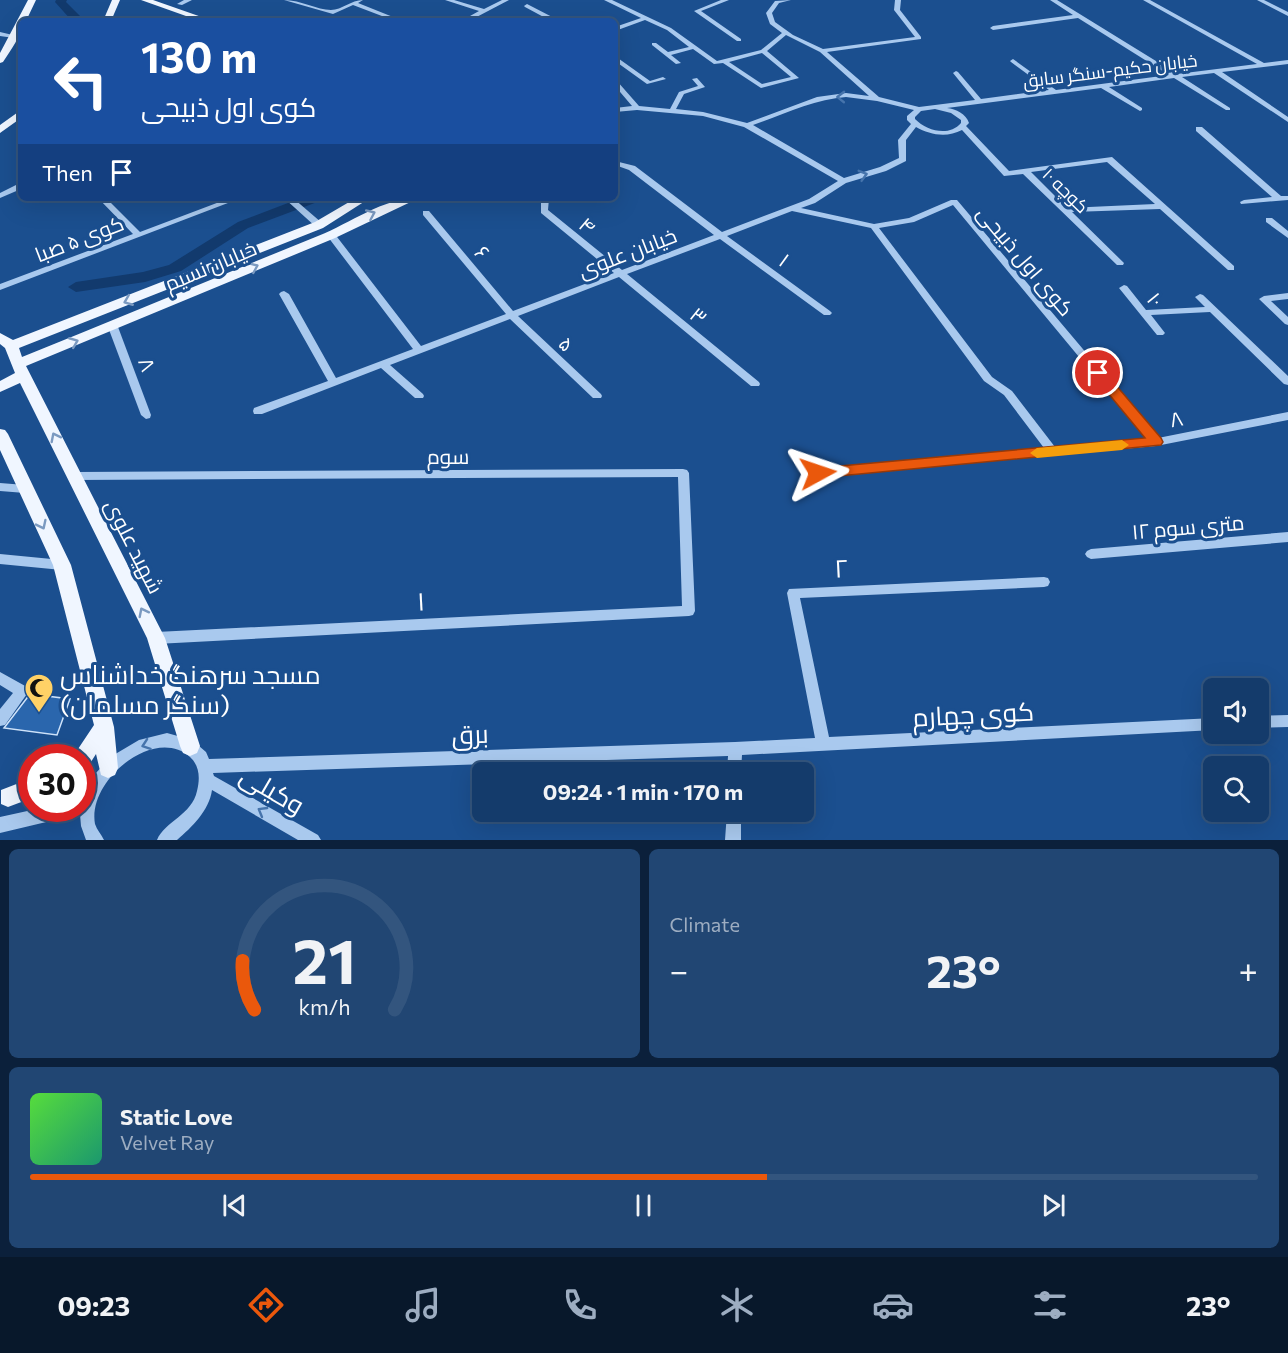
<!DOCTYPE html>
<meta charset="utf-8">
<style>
:root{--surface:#143b6b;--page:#214673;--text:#f1f3f6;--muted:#9dadc1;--line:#33557e;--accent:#ea580c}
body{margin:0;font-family:Commissioner,Cairo,sans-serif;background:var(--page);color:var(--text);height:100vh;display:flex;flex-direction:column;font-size:22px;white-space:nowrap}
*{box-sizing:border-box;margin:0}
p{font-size:20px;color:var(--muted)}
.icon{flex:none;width:33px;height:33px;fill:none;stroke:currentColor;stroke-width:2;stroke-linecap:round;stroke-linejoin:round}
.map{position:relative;height:840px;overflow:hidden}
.details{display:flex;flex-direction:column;gap:9px;padding:9px;background:#0b203b;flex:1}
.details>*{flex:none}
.guide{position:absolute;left:18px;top:18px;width:600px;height:183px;border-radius:9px;box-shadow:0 6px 24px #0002,0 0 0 2px var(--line);background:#1a4fa0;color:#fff;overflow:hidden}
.controls{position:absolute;left:1203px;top:678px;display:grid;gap:12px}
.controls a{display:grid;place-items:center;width:66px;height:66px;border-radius:9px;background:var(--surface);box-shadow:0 6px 24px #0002,0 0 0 2px var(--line);font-size:30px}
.speed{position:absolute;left:18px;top:744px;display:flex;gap:12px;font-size:30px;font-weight:700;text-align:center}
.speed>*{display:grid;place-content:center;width:78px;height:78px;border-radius:50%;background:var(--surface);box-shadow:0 6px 24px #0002,0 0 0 2px var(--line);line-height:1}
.speed .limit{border:9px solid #d22;background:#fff;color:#111}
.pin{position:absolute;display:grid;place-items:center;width:51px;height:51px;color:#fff;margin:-26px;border:3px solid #fff;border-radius:50%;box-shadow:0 2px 6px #0007}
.me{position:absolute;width:66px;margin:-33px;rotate:85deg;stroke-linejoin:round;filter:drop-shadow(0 0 4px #0008)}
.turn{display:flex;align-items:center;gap:21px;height:126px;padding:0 24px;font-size:27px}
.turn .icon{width:78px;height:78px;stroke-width:2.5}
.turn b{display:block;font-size:42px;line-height:51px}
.then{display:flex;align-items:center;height:57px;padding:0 24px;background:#0003;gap:12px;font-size:22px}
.big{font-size:45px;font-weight:700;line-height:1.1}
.details .tile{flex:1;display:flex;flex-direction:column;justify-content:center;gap:9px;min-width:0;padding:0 21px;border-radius:9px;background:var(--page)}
.details .dial{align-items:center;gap:0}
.dial svg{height:156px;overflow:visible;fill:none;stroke:var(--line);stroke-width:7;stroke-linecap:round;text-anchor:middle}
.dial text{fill:var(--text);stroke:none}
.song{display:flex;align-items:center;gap:18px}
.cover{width:72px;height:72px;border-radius:9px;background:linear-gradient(135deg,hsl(110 70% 55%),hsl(160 70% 35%))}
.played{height:6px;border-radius:3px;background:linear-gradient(90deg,var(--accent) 60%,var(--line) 60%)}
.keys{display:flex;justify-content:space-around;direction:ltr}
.heat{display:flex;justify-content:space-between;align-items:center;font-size:33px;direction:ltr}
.details .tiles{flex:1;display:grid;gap:9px;grid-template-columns:1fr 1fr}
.tile:last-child{grid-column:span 2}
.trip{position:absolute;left:472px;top:762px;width:342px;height:60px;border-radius:9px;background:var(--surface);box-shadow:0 6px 24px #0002,0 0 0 2px var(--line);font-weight:700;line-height:60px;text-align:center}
.tabs{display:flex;height:96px;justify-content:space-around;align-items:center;background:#08182b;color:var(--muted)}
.tabs .icon{width:42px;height:42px}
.tabs .current{color:var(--accent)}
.tabs b{font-size:27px;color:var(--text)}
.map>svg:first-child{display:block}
</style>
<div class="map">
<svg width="1288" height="840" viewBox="0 0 1288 840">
<rect width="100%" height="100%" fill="#1b4f8f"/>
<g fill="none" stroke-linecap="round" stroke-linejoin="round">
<path fill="#123a6d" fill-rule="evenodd" d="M56,0H67L66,2L85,21H72L55,2Z
M301,198H322L320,201L248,228L181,271L145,282L76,292L68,287L76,282L143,272L169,265L238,222Z"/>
</g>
<path fill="#2a66ad" stroke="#cfe3fa" stroke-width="1.5" d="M30,694L70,699L57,735L4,728Z"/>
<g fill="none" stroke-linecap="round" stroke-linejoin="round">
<path fill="#a9c9ee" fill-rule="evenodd" d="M184,0H192L182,5L177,4Z
M284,0C301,0 317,10 331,10C342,10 351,0 363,0L358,3L403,21H395L353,5L333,14Z
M445,0H454L484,9L502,0H509L469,21H461L479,11Z
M604,0H612L671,28L717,61L761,50L782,33L770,24L766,13L775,1L791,0L779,3L772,13L775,22L793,35L823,49L915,37L894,10L895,0H901L900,10L921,37V39L827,52L879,97L919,107L975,100L953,73L956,71L958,72L981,99L1049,90L1011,62L1010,61L1013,59L1056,90L1169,75L1078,18L993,30L990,28L993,26L1073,15L1050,0H1057L1177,74L1257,64L1143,0H1150L1264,63L1288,60V64L1222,72L1288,117V122L1214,73L1182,77L1230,108V110H1226L1174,78L1109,87L1142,108V110L1140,111L1101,88L947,108C956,109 966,114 969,123L966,126L1009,171L1112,157L1234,266V270H1228L1160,209L1072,212L1124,263L1123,265H1117L1023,174L1004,176L962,130C947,138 930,135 916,127L906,140V161L886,171L846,183L815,203L801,208L874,224L909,218L951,200H957L1158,438L1288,412V420L1156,446L818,477L814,476L812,473L814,470L818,469L1044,448L1004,395L984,381L871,228L792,211L727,236L830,311L832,313L830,315H824L720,239L627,274L759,382L760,384L759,386H751L619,277L518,316L601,394L602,396L601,398H593L510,319L390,365L423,394L424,396L423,398H415L381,368L262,414H254L253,411L254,408L328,381L279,294L281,292L284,291L289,294L336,378L413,349L328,237V233H334L421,346L506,314L423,215V211H429L513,311L614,273L541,213V198H549L548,210L622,270L714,235L629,170L615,165V161L635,166L722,232L809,199L838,181L744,127L703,116L637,110L615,112V108L632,106L615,86V80L617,81L639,106L670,109L679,92L698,86L692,79L697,78L705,87L684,94L676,109L703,112L747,123L817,97L846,93L869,96L820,52L786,35L767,51L799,78L761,88L723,63L714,64L693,49L671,55L681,63L676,64L652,45V43H656L668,52L689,47L667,30L645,20L615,31V27L641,18ZM762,53L791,77L762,84L729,62ZM846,97L877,101L914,110L907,116V120L911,124L898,140L899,158L880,167L844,178L753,125C782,115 815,99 846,97ZM935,109L951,113L961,120V123C949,137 927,131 915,119V117L921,111ZM1107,162L1155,204L1067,208L1031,172ZM953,205L1147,439L1055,447L1012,391L992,377L879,228L914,222Z
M721,0H729L701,11L741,39V41H737L694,11Z
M1257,0H1264L1288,12V16Z
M527,4L558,20L559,21H551L525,7L524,6Z
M0,32L17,36L14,38L0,36Z
M615,56L650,81L663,77L666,79L647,84L615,61Z
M1196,127H1202L1281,196H1288V200L1241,204L1240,202L1244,200L1272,197L1196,131Z
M18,184H21V189L0,198V193Z
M98,198H106L140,232L230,198H241L0,290V284L133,234Z
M284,198H293L322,223V227H316Z
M1266,218H1272L1288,231V238L1266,222Z
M1124,285L1127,286L1146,310L1205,307L1195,297L1200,294L1203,295L1288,376V385L1284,384L1210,312L1151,315L1165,333L1163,335H1157L1119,288Z
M1288,293V299L1271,301L1288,317V325L1285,324L1259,299L1264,296Z
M113,324L118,327L151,415L150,418L146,419L141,415L108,327Z
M683,469L687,470L689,473L695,611L693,615L689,616L156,644L151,642L150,638L151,634L156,632L682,606L678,477L75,480L71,479L69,476L71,473L75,472Z
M0,483L25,485L29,486L31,489L29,492L25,493L0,491Z
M1288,532V542L1091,559L1087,557L1085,554L1087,551L1091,549Z
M0,554L62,560L66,562L68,565L66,568L62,570L0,564Z
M1044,577L1048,578L1050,582L1048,586L1044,587L800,598L829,737L1214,718V730L742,755L741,772H727L728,756L213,773L214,776L318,835L321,840H298L212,790C209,811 192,827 177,840H157C165,821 192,815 197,791C200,779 200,766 190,757C155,725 87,780 95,824C97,830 101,834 104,840H86L81,826L80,814L0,833V817L41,808H82V797L85,790L82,791V777L94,775L112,756L139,740L167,733L192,740L206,752L209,759L735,742L815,738L787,593L789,589Z
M0,672L27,687L29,691L5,725L0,726V709L13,693L0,685Z
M1288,715V727L1258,728V716Z
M727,812H741V840H725Z"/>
<path fill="#f0f6ff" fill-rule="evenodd" d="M28,0H36L26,21H21C21,38 12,48 3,62L0,63V53Z
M112,0H120L111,21H103Z
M141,0H153L213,21H200Z
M21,110V118L0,133V125Z
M356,198H370L323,228L19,348L22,357C121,317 219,276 318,236C351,223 382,198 419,198L335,238L26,366L165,638L200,746L197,753L190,756L183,753L180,746L147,638L20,383L0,392V381L15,373L5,348L0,344V333L13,340L315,222Z
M0,429L5,430L8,434L71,565L114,727L118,768L115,775L108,778L101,775L96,754L89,765L82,768V758H72L94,725L53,565L0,450Z
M32,778V798L8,807L1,804V790Z"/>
</g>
<defs><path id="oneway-chevron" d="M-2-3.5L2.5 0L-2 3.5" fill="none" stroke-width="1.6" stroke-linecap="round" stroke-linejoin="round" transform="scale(1.5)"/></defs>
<g stroke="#4674ac">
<use href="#oneway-chevron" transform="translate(841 97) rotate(-179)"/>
<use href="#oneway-chevron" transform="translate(863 175) rotate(-16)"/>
<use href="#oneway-chevron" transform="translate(146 745) rotate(161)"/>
<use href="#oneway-chevron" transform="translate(262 811) rotate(-150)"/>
</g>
<g stroke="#7b9ac1">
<use href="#oneway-chevron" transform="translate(371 214) rotate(-24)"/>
<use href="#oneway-chevron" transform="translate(254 267) rotate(-23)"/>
<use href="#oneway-chevron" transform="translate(128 301) rotate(158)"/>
<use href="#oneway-chevron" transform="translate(74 342) rotate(-22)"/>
<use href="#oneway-chevron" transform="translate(55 437) rotate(-117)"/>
<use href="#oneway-chevron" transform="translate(42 525) rotate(64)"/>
<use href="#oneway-chevron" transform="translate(143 612) rotate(-117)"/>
</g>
<path fill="#ea580c" stroke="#983908" stroke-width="1.5" d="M1098,369L1103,370L1161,438L1163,442L1161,445L818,478L811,473L818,468L1145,438L1094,376L1092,373Z"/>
<path fill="#f59e0b" d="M1122,440L1129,445L1122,450L1037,458L1030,453L1037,448Z"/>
<defs>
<g id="mosque-pin" transform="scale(1.5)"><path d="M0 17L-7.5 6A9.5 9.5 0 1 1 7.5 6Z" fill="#ffd166" stroke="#1b4f8f"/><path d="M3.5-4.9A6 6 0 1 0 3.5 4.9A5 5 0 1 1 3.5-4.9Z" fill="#111"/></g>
</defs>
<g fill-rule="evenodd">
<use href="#mosque-pin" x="39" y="688"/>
</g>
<g text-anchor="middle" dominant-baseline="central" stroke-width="6" stroke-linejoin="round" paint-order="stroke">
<g font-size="18" fill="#fff" stroke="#1b4f8f">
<text transform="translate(1110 70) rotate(-7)">خیابان حکیم-سنگر سابق</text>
<text transform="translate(1066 190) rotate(44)">کوچه ۱۰</text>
</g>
<g font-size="21" fill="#fff" stroke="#1b4f8f">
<text transform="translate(588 225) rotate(40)">۴</text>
<text transform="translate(79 238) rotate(-21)">کوی ۵ صبا</text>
<text transform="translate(483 252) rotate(50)">۶</text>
<text transform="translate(627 252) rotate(-21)">خیابان علوی</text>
<text transform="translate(785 259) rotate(36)">۱</text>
<text transform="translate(1026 260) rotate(50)">کوی اول ذبیحی</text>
<text transform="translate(210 265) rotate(-23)">خیابان نسیم</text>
<text transform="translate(1156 299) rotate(51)">۱۰</text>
<text transform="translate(699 315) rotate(39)">۳</text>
<text transform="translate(567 343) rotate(44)">۵</text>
<text transform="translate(148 364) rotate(69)">۸</text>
<text transform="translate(1176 418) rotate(-11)">۸</text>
<text x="448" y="455">سوم</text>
<text transform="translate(1188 526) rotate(-5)">۱۲ متری سوم</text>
<text transform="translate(135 546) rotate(63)">شهید علوی</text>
</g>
<g font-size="26" fill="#fff" stroke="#1b4f8f">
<text transform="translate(841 567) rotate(-3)">۲</text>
<text transform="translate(421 600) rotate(-3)">۱</text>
<text transform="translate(973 713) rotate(-3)">کوی چهارم</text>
<text transform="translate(470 733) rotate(-2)">برق</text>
<text transform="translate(273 789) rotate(30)">وکیلی</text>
</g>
<g font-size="26" fill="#fff" stroke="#1b4f8f" text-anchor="start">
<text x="60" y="673">مسجد سرهنگ خداشناس<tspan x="60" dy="30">(سنگر مسلمان)</tspan></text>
</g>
</g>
</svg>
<div class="controls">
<a><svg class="icon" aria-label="sound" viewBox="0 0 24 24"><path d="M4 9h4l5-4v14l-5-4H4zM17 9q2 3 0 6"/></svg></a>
<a><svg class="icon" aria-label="search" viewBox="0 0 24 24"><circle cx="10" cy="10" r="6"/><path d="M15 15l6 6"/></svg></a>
</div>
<div class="speed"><div class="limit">30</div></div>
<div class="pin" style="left:1098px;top:373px;background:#d93025"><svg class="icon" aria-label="arrive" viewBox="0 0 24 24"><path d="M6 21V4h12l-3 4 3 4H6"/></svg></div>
<svg class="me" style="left:818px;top:473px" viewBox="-20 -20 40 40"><path d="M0-17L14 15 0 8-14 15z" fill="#ea580c" stroke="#fff" stroke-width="4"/></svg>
<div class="trip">09:24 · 1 min · 170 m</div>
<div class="guide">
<div class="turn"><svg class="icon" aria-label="left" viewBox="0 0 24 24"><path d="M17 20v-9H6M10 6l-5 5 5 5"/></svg><div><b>130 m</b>کوی اول ذبیحی</div></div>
<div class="then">Then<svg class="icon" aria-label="arrive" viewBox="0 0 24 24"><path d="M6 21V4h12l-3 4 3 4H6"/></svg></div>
</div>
</div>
<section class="details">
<div class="tiles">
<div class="tile dial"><svg viewBox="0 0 100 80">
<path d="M14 69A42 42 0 1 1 86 69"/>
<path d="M14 69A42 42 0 0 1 8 44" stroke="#ea580c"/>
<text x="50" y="56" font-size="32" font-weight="700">21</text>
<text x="50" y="72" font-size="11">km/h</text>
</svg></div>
<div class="tile"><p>Climate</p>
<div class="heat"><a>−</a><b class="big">23°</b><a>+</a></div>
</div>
<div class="tile">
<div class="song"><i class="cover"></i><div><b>Static Love</b><p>Velvet Ray</p></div></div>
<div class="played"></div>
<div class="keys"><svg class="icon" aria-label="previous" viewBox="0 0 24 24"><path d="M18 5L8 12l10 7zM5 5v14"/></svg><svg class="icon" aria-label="pause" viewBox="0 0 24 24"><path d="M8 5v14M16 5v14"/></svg><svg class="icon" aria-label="next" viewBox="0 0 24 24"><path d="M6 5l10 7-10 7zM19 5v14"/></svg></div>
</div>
</div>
</section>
<nav class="tabs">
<b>09:23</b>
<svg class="icon current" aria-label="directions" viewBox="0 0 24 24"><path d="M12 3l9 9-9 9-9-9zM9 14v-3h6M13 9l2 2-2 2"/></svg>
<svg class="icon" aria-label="music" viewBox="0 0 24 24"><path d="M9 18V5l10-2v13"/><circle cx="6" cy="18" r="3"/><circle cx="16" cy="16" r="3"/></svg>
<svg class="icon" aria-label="phone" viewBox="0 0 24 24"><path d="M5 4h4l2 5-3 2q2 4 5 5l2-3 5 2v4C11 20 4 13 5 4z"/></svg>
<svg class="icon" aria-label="climate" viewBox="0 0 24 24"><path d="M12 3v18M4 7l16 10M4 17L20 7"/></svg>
<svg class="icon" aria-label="car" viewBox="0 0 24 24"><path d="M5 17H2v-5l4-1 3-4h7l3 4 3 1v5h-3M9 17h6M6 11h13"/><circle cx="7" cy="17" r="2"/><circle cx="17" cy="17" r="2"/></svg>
<svg class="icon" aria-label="filters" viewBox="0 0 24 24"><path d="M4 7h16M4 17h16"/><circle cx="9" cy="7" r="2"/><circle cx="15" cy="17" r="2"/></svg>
<b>23°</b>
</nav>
